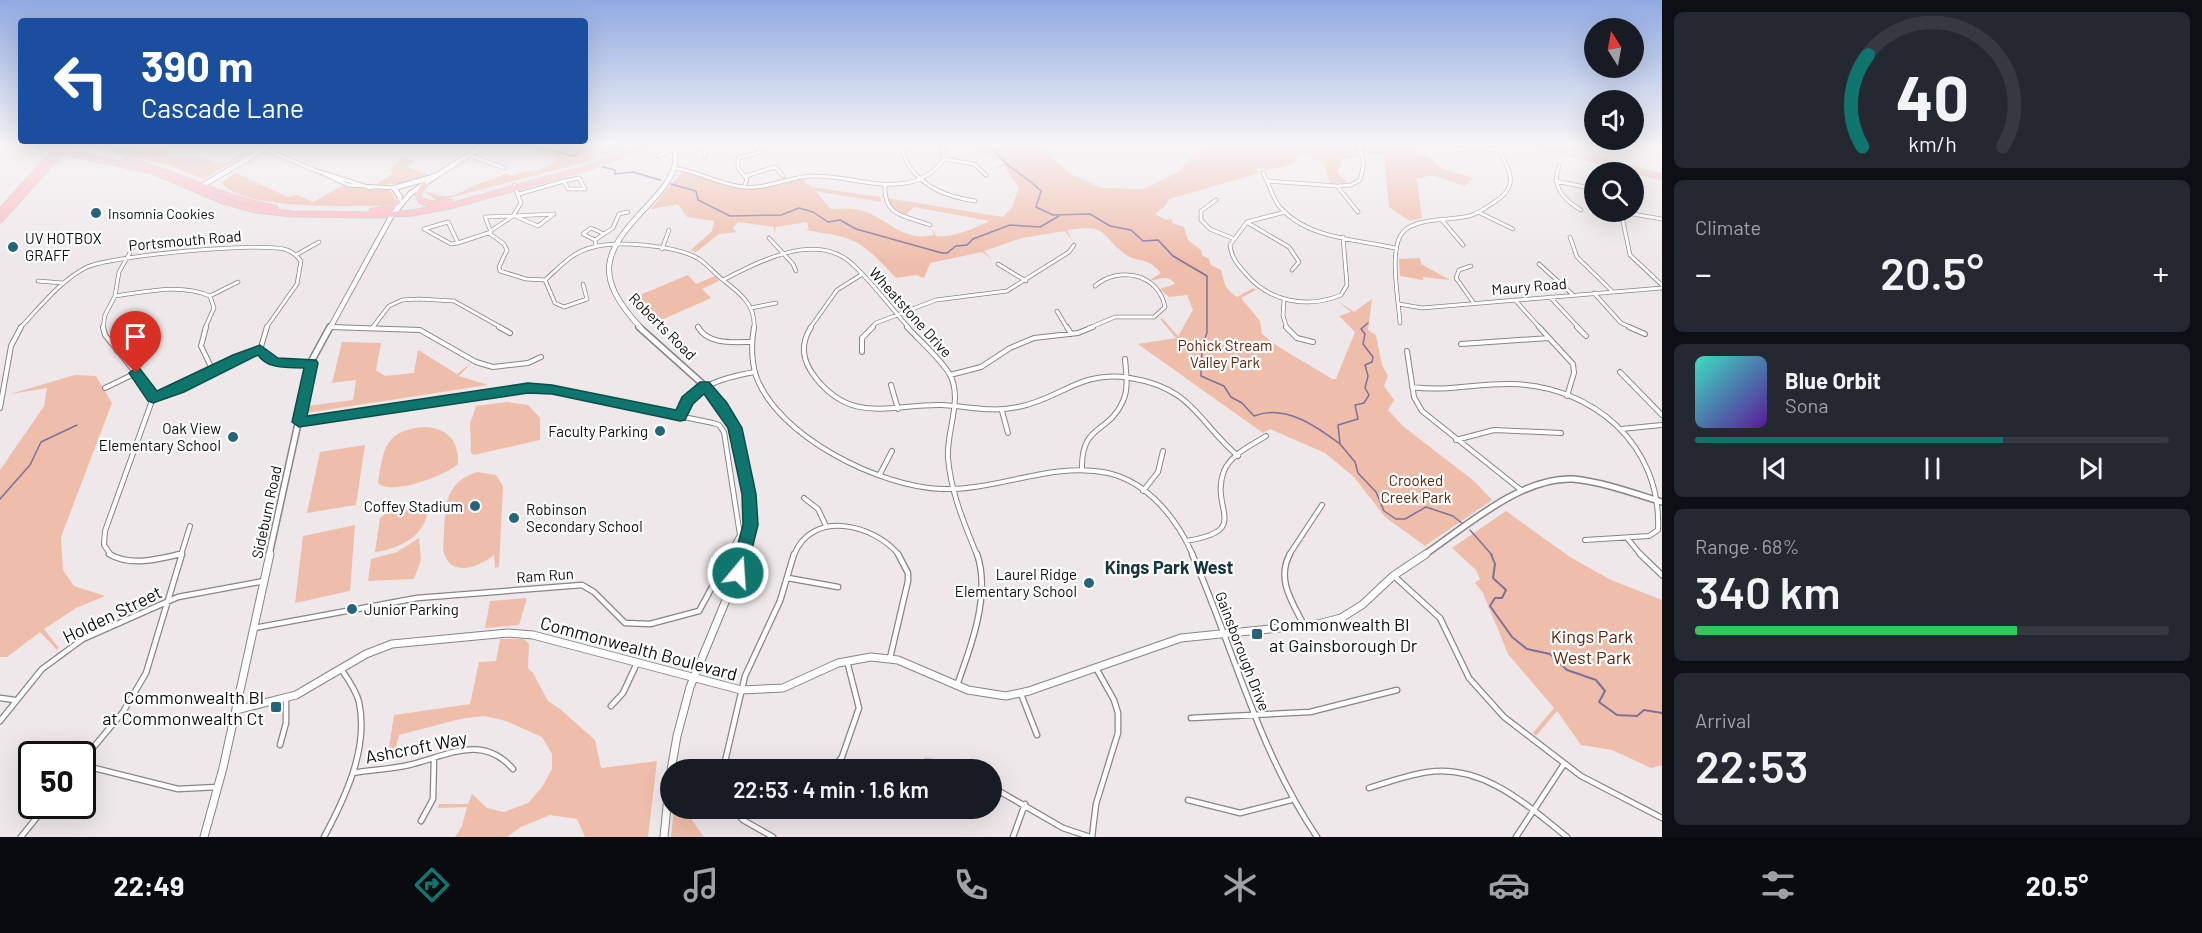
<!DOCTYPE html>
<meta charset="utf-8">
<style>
:root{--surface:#171b24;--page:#242831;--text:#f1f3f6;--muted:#9ea1a6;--line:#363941;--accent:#0f766e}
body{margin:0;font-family:Barlow,sans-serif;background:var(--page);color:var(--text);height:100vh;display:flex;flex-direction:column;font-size:22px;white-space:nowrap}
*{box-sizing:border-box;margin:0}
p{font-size:20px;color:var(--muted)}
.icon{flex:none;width:33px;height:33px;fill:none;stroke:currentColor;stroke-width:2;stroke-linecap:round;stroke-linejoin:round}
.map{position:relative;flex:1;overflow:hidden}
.details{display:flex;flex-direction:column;gap:12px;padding:12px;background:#0d0f14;width:540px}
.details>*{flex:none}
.top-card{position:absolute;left:18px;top:18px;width:570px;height:126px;border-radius:6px;box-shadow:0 6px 24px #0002;background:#1a4fa0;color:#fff;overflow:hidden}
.needle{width:39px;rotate:349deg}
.controls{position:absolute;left:1584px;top:18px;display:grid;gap:12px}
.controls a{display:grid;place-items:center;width:60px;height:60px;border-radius:50%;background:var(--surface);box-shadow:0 6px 24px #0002;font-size:30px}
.speed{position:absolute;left:18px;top:741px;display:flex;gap:12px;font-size:30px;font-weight:700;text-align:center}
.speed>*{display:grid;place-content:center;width:78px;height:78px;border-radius:50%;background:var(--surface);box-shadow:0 6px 24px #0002;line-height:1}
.speed .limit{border:3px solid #111;border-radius:9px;background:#fff;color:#111}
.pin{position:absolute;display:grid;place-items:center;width:51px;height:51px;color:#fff;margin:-62px -26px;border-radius:50% 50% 50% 0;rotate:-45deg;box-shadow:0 0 6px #0007}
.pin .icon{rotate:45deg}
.me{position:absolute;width:66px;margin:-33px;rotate:18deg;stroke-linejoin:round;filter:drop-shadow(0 0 4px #0008)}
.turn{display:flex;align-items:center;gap:21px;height:126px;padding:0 24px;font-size:27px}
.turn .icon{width:78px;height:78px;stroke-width:2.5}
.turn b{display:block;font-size:42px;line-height:51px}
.big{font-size:45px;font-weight:600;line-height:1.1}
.details .card{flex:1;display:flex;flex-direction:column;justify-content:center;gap:9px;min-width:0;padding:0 21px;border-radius:9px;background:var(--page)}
.details .dial{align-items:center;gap:0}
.dial svg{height:156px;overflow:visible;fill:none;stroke:var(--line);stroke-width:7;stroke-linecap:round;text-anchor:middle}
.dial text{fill:var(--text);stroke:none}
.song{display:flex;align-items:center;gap:18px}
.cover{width:72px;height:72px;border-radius:9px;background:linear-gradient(135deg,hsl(170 70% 55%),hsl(270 70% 35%))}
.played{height:6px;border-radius:3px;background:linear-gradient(90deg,var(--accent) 65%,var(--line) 65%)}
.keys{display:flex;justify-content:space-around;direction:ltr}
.heat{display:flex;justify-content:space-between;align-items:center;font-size:33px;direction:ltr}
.charge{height:9px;border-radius:4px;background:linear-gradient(90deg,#34c759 68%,var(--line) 0)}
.trip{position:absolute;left:660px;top:759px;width:342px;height:60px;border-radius:30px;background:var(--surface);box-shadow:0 6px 24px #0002;font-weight:600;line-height:60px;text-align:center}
.tab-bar{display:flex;height:96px;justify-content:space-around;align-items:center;background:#090b0e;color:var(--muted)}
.tab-bar .icon{width:42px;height:42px}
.tab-bar .selected{color:var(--accent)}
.tab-bar b{font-size:27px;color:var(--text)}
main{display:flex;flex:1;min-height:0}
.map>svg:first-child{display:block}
</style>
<main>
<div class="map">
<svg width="1662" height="837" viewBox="0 0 1662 837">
<rect width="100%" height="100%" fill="#eee8ea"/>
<path fill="#efbeab" d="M77,145H136L134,148L171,149L167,158L209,159L218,163L228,162L252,148L255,149L204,179L165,164Z
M515,145H622L628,147L594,160L437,201L424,191C459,203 455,191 484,182C492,179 497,179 505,173L513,176C526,167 536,176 555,161L556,157Z
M974,145H1036L1071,174L1101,188L1144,189L1177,173L1192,157L1212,145H1424L1411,149L1433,160L1441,168L1473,178L1465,186L1432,175L1417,179L1422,218L1410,221L1389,207L1384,155L1365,153L1356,158L1339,159L1342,162L1337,173L1348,182L1330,183L1323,162L1303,155L1289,165L1265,171L1263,168L1256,169L1259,173L1169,199L1165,206L1155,214L1166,220L1172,219V223L1184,227L1188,240L1202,251V255L1209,259L1211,265L1221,270C1224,283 1225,289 1237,297L1253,288L1256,290L1241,298L1260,321L1262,334C1284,353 1308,363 1332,379H1336L1355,332L1339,316L1351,312L1338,301L1354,312L1372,299L1368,330L1376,335L1382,365L1388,376L1384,386L1394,400L1388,410L1404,427L1474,481L1492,500L1425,546L1385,517L1354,477L1325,453L1270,429L1263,433L1138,344L1176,338L1160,319L1162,318L1178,336L1193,310L1187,295L1169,297L1160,289L1175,284C1166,273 1160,281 1150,280L1161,273C1146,255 1139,264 1125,254C1098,233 1109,224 1067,230L1072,240L1065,231L1022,238L984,251L992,259L982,252L930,263L924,278L916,275L896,278C859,239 858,238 805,230L809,229L807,222L776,227L774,234V227L738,222L733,228L736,232L719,234L696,252L691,250L712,231L714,221L687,217L678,204L651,209L683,171C697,174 709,181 723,185C752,194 776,185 803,179L811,187L880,197L881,202L815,191L831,209C839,209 847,208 855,209C886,214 899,243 934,235L932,228L936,236C956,238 973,228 990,221L914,207L906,215L893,208L887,198L1003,217L1012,207L1019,188L1004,166L989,170L1003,164L1001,161L979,154Z
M404,157L415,161L407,167L430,175L404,183L373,186L392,174L391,168Z
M236,173L288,197L297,195L313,202L342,186L388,190L393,193L395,202L383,206C349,205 239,211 222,182Z
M1420,258L1421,264L1450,280L1423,277V280L1400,276L1399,259Z
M688,275L696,284L715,276L719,281L702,289L711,298L657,322L635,297Z
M342,342L381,343L376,370L385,376L414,373L418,350L457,374L471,363L459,376L488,385L306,413L307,406L353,400L356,380L332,383Z
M75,375L96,376L112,403L61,537L63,570L74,586L105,596L76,608L44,629L59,648L57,650L40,632L7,657H0V470L44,406L47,388L10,394Z
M507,402L528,405L540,418V440L474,455L471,453L470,424L476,406Z
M426,427C449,429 459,442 458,464C445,476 391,496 378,483C383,448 386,429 426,427Z
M365,445L356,505L307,513L320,452Z
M477,472L496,475L503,486L499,567L495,568L494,555C478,568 449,578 443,550C446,517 439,484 477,472Z
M428,506C428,535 400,549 375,552L380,518L385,514Z
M1506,511L1570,557L1611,580L1662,600V765L1651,768L1612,750L1581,745L1557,711L1536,736L1533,733L1554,708L1508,654L1483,593L1475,583L1480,579L1476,570L1452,548Z
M355,525L350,591L295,603L303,536Z
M419,538L421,560L414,579L368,581L371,559L397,552Z
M527,598L519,625L485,628L490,601Z
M500,639H524L529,644L528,668L533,673L548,701L560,709L595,740L601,768L657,761L648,837H585L577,819L550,815L521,827L507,837H455L462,826L467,807L438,808L439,804H468L472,794L487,808L504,812L528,803L542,787L552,769V754L542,737L506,721L484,716L460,719L399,735L393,760L387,761L394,715L470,704L479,662L496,661Z
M674,808L684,809L704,837H671Z"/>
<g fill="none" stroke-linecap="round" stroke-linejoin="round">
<path stroke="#7e709b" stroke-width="1.5" d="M529,145L574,156
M987,145C996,151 1001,159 1009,166C1021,175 1029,179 1041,191L1036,207L1053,215L1090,214L1110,226L1131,230L1143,241L1158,240L1173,256L1207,276V333L1202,344L1201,376L1224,386L1231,397L1242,403L1254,416C1285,404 1316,426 1340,444
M575,156L583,145
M603,167L615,170V174L633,172L660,180
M671,184L696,191L698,200L730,216L781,215L799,208L813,212L828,222L840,220L856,229L942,253H947L956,246L967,245L973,239L1010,225L1040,227L1059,216
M1368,323L1361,329L1365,334L1363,344L1373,357L1372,362L1365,365L1368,376L1365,388L1369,395L1364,403L1355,405L1358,419L1338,425L1340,444L1355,462L1358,473L1376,492L1384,511L1396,519H1405L1426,507L1453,516L1463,524
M0,499L30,465L41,442L77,425
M1470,530L1492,555"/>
<path stroke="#7e709b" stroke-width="2" d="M1491,554L1495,564L1493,578L1506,590L1502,598H1495L1490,606L1512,637L1527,649L1550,654L1567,670L1596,680L1605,691L1599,702L1617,715L1637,716L1644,710L1662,713"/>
<g stroke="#898486" stroke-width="4.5">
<path id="street-far2" d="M899,145C904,152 905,160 909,166C925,189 949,197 975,201
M265,149L314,170L371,188
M1458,150L1471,147L1498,150
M469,155L504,168
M658,156L675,149
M704,158L706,148L716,145
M944,159L974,164L986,175
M1612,164L1613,172
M1559,166C1551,187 1564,200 1581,210
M674,168C698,171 720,185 744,187C768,189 789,177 812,176C858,175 911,204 944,159L942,145
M320,172L348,185L394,188
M1263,173C1269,183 1272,197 1279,206C1306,239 1357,239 1395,248
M746,176L775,167L783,176
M579,178L585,189H568L564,181Z
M1268,181L1337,186L1358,212
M1556,181L1594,189
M885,184C883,217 904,215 930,225
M1338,186L1351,185L1360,180L1364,163L1359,146L1377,145
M744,187L747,179L738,168V158L761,152L755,145
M519,194L564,181
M1216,200L1201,211V220L1210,229L1232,238
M1285,212L1247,222L1230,245C1231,257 1238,265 1246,274C1270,302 1307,309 1341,295L1347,285L1343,237
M1621,212L1630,255L1662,285
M1621,212L1662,219
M1480,213L1513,229
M517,217L538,226L554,214
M1442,220L1463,245
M448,222L458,243L451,244L424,229Z
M1248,223L1289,247L1299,262L1292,270
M492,230L513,216L554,214
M489,233L504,244L507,250L499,267L500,271L526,279L545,280C559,268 571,253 590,248C615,240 676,245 699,259C708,265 715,274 723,280C740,293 756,305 754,328
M1570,237L1577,257L1612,291
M769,238L793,264L796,271
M595,240L583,234L591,228L604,234
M458,243L491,232L485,217L513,216L521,203L514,185
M596,246L595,240L613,228L619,214L628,212
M662,249L669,230
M296,255L319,242
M998,264L1026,281
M1539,264L1572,294
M1471,266L1459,270L1456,278L1473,302
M545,280L555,303L564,307L587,299L583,284
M723,280C758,262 814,232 850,262C871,280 890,307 909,328
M38,281L63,283
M1594,293L1621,323L1632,328
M115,296C146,292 180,283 210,296L214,308L205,328
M210,296L238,282
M1550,297L1579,328
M1284,300L1283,316L1287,328
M1515,300L1540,328
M1399,304L1422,308L1662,288
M751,308L776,303
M1057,311L1067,328
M1400,323C1399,302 1388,248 1403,232C1417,217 1450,221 1469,216C1478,214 1486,207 1493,203C1522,185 1509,170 1496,145
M698,326L699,328
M330,327L364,328
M20,328C40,307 61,280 87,267C110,256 265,241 287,250C293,252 297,256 301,261L297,284L266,328
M103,328L105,315L115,296L119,272L136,242
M372,328L389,306L402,300L419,299L454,301L502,328
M810,328L837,290L861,275
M871,328L876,323L936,300L1007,291L1069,252L1074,245
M1089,328L1115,317H1154L1165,307C1159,274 1119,265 1095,286"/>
</g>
<g stroke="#898486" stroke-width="6">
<path id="street-far1" d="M103,327L105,335L149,389L153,398L105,531L104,545L111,555
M206,327L201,346L213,371
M267,327L260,350C273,367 292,364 311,363
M330,327L420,330L476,362L493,367L528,363L541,357
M499,327L510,333
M698,327C708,345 733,342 751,342
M754,327C751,344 751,359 756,376C778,437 880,487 942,489C998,491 1052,461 1108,473C1148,482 1177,519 1193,555
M811,327C800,345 802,360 815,377C852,425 891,404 941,405C967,406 992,413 1018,407C1063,398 1079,370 1130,378C1193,388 1197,421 1238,456
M907,327C919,340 942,360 950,375C963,399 946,432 948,458C951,493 964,523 977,555
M1067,327L1071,334
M1286,327L1297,338L1313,342
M1539,327L1573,364L1574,373L1567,396
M1577,327L1586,336
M1629,327L1645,334
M1461,344L1549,338
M117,351L146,334
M1407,351L1414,397L1422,411L1521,490
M862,352V338L873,327
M1620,372L1662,415
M950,375L981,367L1010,348L1034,338L1078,333L1093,327
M891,385L898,409
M1412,387C1446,392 1478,383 1512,384C1593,386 1662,445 1658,530L1649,536L1585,540
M105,388L136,373
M153,398L260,350
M0,408L11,346L21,327
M1002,411L1008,433
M680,416C697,384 721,378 755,372
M299,422L528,388L552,390L713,423L719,425L724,432L740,535L729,555
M1621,429L1662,425
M1456,440L1494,430L1561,433
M1082,469C1081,423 1109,434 1123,401C1129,388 1126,372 1125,359
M880,474L892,451
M1143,491L1158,472L1163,451
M804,498L818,509L826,526
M1627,538L1641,555
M1186,541C1253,530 1209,510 1224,471C1231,454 1252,445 1266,436
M175,555L181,554
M181,555L190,526
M794,555C812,509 874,524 899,555
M1289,555L1322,505"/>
</g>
<g stroke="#898486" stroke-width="7">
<path id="street" d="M109,554C131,567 158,559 181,554
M1192,554C1234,649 1258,750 1317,837
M1290,554C1276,579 1292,602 1304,625
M1640,554L1662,575
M1394,576L1440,618L1469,678L1504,717L1581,776L1662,818
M788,578L838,587
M254,628L417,598L582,585L594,592L625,623L650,624L699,611L730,554
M890,658L908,581V573L898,554
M957,685C971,647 991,594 977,554
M1021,694L1037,735
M0,698L15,700
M611,706L623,693L637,663
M1191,718L1310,712L1397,690
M0,721L42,669L83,639L178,597L264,581
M280,745L286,723V699
M82,761L123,712L146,673L182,554
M926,762L944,763L956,770
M82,765L178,789L218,787
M723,770L745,676L780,601L794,554
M832,770L842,757L859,708L847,661
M353,773C372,770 391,769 409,765C447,756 482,733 513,769
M992,787L1063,828L1090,837
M1369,788C1388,782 1408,775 1428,772C1483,764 1527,805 1567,837
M1188,800L1240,813L1291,800
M732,808L743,820L773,837
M421,821L433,799L434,758
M21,837L46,806
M324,837C345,798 369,748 359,702C356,690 348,679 341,669
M1013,837L1025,804
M1092,837L1096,804L1118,733V713L1114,700L1096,668
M1516,837L1564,764"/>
</g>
<g stroke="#898486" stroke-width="6">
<path id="secondary-far2" d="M200,187L271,145
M397,206L400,197L394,188L436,176L484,145
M330,328L392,215L411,193L436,176
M641,328C591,274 604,251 650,203C660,192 672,179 675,164C676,158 675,151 675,145"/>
</g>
<g stroke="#898486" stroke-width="8">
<path id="secondary-far1" d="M639,327L706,387L723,407L735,427L751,511L745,555
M269,555L312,360L330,327
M1424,555C1464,528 1522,476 1573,479C1603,482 1633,493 1662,502"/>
</g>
<g stroke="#898486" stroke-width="9">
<path id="secondary" d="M236,710L296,695L366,654L392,644L508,633L533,635L741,690L783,688L838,663L871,657L898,660L968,690L1006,696L1029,691L1181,638L1318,624L1341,618L1362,605L1393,576L1426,554
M671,770L677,736L690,687L745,554
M204,837L223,768L270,554
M664,837L670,776"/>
</g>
<g stroke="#c5c5c5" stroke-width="7">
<path id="primary" d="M32,145L153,171L223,201L255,210L293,214L378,215L412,213L450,206L587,168L649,145
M52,145L74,150
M1531,145L1545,149
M1541,145L1662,177
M126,160C177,173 223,199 275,208
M424,185L418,195L421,201L432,204L450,202
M372,211L388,209L398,202
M0,212L56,150
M0,220L63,150"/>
</g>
<use href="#street-far2" stroke="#fff" stroke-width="3"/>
<use href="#street-far1" stroke="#fff" stroke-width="4"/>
<use href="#street" stroke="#fff" stroke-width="4.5"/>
<use href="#secondary-far2" stroke="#fff" stroke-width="4.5"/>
<use href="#secondary-far1" stroke="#fff" stroke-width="5"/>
<use href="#secondary" stroke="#fff" stroke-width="7"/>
<use href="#primary" stroke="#feb7bd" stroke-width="5"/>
</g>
<linearGradient id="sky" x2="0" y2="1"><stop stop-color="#90aae1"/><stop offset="0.55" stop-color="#f7f5f6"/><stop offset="1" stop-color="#f7f5f6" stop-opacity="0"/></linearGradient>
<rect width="1662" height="262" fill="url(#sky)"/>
<path fill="#0f766e" stroke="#0a4d48" stroke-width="1.5" d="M260,345L278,358L316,360L318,363L307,416L528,383L552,385L676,410L682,397L700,382H709L727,403L742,428L756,494L758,525L746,573L743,578H732L730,573L743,525L742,494L728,428L704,394L693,404L685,420L680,421L552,394L528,393L299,427L292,422L304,368C288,367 268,370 258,355L184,392L153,403L148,401L129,373L136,368L140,369L157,391L233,355Z"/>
<g fill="#246679" stroke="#fff" stroke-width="2">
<circle cx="96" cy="213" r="6"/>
<circle cx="13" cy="247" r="6"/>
<circle cx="660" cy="431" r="6"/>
<circle cx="233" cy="437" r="6"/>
<circle cx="475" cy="506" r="6"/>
<circle cx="514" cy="518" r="6"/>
<circle cx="1089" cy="583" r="6"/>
<circle cx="352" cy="609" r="6"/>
<rect x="1251" y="628" width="12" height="12" rx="3"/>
<rect x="270" y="701" width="12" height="12" rx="3"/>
</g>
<g text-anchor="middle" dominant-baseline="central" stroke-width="4.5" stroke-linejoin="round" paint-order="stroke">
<g font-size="14" fill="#0f0e0e" stroke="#fff" text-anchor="start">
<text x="108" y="213">Insomnia Cookies</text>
</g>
<g font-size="15" fill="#0f0e0e" stroke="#fff" text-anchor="end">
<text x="25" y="238" text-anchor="start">UV HOTBOX<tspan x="25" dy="17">GRAFF</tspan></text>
<text x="221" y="428">Oak View<tspan x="221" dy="17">Elementary School</tspan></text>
<text x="648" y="431">Faculty Parking</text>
<text x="463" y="506">Coffey Stadium</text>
<text x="526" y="509" text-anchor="start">Robinson<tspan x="526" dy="17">Secondary School</tspan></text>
<text x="1077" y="574">Laurel Ridge<tspan x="1077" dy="17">Elementary School</tspan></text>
<text x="364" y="609" text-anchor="start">Junior Parking</text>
</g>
<g font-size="15" fill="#0f0e0e" stroke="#fff">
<text transform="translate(185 240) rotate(-5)">Portsmouth Road</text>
<text transform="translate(1529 286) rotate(-5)">Maury Road</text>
<text transform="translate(911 312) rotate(48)">Wheatstone Drive</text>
<text transform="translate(663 326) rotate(45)">Roberts Road</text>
<text transform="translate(266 512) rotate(-78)">Sideburn Road</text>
<text transform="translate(545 575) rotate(-4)">Ram Run</text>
<text transform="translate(1243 651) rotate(69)">Gainsborough Drive</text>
</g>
<g font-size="15" fill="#61250a" stroke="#fff">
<text x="1225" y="345">Pohick Stream<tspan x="1225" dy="17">Valley Park</tspan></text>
<text x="1416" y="480">Crooked<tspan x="1416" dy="17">Creek Park</tspan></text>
</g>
<g font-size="18" font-weight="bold" fill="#15343d" stroke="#fff">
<text x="1169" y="567">Kings Park West</text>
</g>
<g font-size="18" fill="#0f0e0e" stroke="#fff">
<text transform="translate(112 614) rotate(-26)">Holden Street</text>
<text transform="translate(639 648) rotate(15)">Commonwealth Boulevard</text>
<text transform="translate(416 747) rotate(-11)">Ashcroft Way</text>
</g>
<g font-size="18" fill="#0f0e0e" stroke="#fff" text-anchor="start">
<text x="1269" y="624">Commonwealth Bl<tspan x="1269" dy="21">at Gainsborough Dr</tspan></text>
<text x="264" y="697" text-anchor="end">Commonwealth Bl<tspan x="264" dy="21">at Commonwealth Ct</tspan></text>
</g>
<g font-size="18" fill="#61250a" stroke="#fff">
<text x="1592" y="636">Kings Park<tspan x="1592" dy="21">West Park</tspan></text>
</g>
</g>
</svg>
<div class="controls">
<a><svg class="needle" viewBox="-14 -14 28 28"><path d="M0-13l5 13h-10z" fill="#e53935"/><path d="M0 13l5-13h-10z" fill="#9ea1a6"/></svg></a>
<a><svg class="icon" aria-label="sound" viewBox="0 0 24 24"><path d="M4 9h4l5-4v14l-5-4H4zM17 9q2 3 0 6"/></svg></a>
<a><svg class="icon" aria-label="search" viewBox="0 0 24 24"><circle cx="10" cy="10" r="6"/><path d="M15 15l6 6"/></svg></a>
</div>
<div class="speed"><div class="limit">50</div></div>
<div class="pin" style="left:136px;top:373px;background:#d93025"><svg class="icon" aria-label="arrive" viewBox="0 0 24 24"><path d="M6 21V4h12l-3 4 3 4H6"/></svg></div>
<svg class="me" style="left:738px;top:573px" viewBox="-20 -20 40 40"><circle r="17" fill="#0f766e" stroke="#fff" stroke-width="3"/><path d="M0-11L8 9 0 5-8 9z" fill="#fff"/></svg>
<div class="trip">22:53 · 4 min · 1.6 km</div>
<div class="top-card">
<div class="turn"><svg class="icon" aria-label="left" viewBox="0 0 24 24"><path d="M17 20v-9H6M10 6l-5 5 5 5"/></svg><div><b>390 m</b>Cascade Lane</div></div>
</div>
</div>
<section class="details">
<div class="card dial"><svg viewBox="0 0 100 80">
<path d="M14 69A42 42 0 1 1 86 69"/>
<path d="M14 69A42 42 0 0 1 17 22" stroke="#0f766e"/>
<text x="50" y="56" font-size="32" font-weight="700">40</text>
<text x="50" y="72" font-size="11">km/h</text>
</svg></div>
<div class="card"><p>Climate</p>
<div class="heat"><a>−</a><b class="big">20.5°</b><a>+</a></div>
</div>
<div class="card">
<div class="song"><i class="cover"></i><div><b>Blue Orbit</b><p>Sona</p></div></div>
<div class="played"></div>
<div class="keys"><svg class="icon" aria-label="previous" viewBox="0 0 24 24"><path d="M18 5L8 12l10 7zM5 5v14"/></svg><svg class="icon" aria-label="pause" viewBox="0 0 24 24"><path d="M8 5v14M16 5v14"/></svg><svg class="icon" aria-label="next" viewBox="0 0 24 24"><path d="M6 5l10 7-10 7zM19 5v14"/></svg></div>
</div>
<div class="card"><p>Range · 68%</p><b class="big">340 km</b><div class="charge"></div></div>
<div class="card"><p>Arrival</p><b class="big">22:53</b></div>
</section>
</main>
<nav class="tab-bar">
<b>22:49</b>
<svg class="icon selected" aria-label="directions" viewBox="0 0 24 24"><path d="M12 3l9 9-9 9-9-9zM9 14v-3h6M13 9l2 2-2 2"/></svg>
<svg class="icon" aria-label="music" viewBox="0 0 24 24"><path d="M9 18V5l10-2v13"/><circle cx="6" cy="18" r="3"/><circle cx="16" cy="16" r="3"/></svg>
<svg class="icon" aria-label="phone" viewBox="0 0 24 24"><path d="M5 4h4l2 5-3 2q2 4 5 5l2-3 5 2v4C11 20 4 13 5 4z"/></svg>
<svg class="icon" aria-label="climate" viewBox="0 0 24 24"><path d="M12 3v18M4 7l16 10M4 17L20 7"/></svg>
<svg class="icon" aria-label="car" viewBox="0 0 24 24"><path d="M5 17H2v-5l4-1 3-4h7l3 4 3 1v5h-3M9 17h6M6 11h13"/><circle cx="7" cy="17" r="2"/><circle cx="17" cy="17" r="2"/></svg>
<svg class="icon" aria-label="filters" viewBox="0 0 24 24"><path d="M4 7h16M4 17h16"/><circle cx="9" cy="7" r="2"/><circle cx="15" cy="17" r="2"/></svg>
<b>20.5°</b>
</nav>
